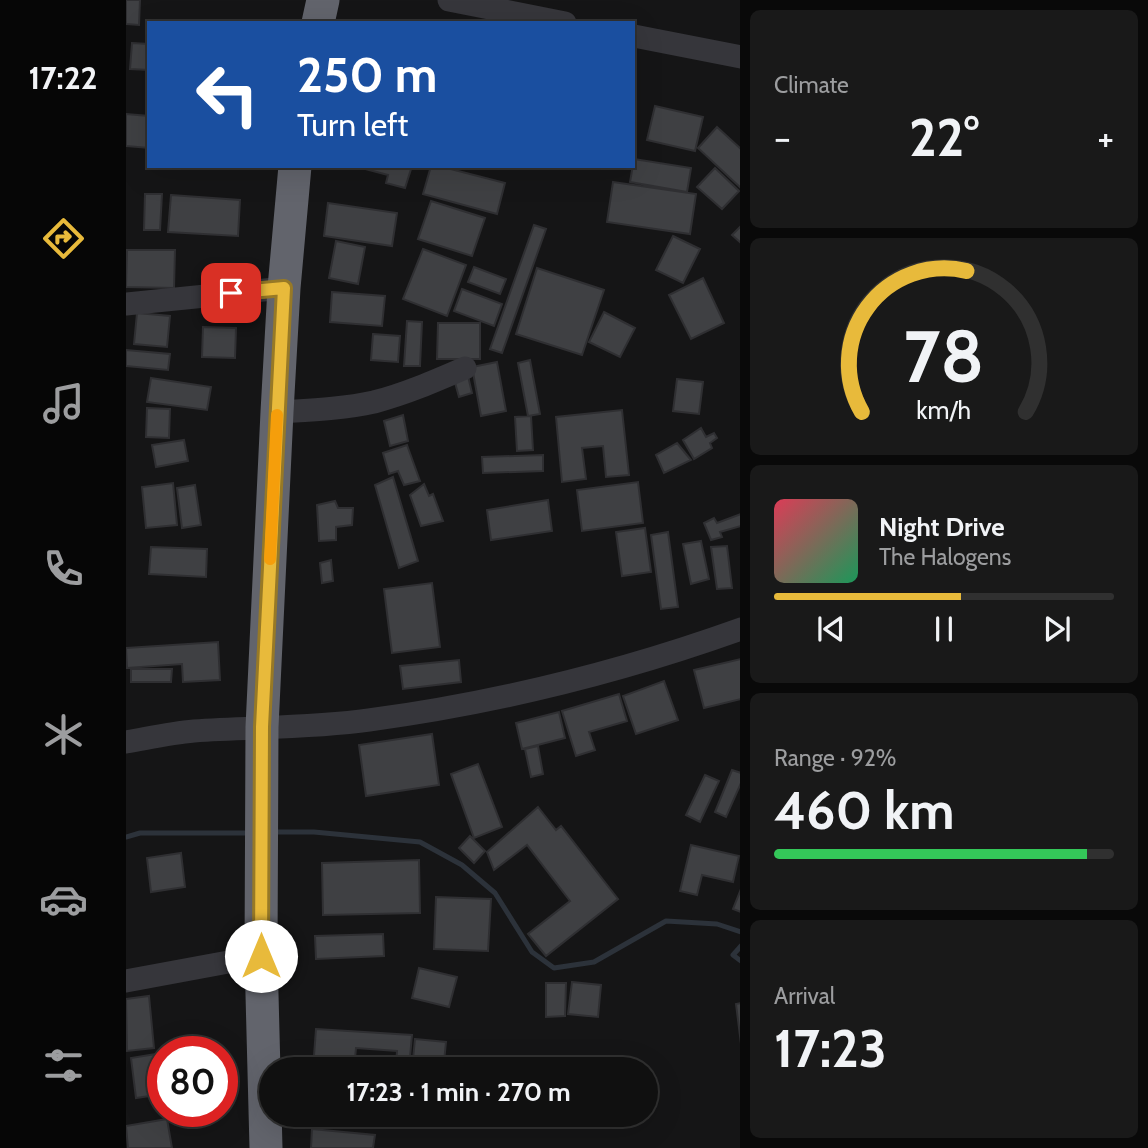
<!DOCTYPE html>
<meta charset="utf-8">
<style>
:root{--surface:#101010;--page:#191919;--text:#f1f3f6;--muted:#9c9d9f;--line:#303030;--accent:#e8ba3b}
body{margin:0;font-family:Cabin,sans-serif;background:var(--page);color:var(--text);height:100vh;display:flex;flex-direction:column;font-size:26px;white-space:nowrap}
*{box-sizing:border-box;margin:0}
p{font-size:23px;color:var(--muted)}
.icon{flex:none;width:38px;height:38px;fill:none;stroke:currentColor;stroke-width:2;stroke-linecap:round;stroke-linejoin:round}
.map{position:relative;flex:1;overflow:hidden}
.details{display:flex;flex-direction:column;gap:10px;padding:10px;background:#090909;width:408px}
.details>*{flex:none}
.top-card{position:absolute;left:21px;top:21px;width:488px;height:147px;border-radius:0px;box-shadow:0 7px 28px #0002,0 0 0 2px var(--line);background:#1a4fa0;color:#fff;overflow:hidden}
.speed{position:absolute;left:21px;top:1036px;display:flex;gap:14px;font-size:35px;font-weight:700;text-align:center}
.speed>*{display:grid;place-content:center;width:91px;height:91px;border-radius:50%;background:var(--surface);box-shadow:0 7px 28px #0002,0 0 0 2px var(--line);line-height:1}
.speed .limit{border:10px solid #d22;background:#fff;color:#111}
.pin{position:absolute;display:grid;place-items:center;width:60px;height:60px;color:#fff;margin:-30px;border-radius:14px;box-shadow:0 4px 10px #0006}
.me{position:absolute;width:77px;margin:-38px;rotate:0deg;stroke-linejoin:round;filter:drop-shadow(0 0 5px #0008)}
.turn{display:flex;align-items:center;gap:24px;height:147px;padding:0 35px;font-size:32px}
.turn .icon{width:91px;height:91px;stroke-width:2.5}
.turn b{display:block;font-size:49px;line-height:60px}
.big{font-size:52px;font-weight:700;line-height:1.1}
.details .widget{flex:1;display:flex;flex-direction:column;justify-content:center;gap:10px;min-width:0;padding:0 24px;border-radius:10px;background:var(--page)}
.details .dial{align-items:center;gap:0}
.dial svg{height:182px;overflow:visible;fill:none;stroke:var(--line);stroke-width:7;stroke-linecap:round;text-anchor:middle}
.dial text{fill:var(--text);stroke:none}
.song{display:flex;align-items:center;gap:21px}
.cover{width:84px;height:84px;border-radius:10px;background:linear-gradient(135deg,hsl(350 70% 55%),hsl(150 70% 35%))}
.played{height:7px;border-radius:4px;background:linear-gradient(90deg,var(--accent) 55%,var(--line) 55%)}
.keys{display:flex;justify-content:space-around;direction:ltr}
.heat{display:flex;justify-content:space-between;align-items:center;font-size:38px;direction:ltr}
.charge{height:10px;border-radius:5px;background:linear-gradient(90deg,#34c759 92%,var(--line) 0)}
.trip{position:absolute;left:133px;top:1057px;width:399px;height:70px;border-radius:35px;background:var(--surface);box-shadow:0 7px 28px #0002,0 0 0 2px var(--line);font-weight:700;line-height:70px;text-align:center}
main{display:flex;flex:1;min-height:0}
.tabs{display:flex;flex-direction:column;width:126px;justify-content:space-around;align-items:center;background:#060606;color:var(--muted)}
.tabs .icon{width:49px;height:49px}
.tabs .current{color:var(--accent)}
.tabs b{font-size:32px;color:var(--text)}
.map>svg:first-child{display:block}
</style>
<main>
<nav class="tabs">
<b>17:22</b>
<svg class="icon current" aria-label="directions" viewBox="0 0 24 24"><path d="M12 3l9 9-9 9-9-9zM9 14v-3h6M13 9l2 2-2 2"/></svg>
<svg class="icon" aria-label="music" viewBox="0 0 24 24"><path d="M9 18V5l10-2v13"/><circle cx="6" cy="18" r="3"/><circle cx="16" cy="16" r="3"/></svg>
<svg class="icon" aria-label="phone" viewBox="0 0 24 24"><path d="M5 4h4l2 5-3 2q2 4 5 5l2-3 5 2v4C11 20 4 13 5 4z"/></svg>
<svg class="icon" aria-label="climate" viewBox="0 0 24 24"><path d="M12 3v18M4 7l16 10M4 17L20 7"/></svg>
<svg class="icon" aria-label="car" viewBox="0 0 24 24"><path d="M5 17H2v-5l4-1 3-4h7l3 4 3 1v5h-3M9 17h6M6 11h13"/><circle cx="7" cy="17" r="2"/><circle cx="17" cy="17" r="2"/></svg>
<svg class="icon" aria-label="filters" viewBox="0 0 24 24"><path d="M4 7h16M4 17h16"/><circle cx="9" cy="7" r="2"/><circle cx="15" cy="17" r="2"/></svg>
</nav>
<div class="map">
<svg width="615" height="1148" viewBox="0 0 615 1148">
<rect width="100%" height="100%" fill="#151516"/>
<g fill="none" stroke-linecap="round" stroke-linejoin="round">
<path stroke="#2c323a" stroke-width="5" d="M146,832H188L294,842L336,865L369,893L406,952L428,968L468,962L540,921L591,924L615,932
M0,837L14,833H126
M615,946L607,955L615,961"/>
</g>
<path fill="#3f4043" stroke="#2f2f32" stroke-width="2" d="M0,0H14L13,25L0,24Z
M6,43L23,44V70L4,69Z
M529,106L577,117L569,151L521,140Z
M0,114L23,116V148L0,146Z
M591,127L615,149V188L572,148Z
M508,159L565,168L561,192L504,182Z
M228,166H286L279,188L260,183L262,175Z
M305,166H313L379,183L371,214L297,194Z
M589,168L613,191L596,209L571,187Z
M487,182L570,194L564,234L481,222Z
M19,194H36L34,230H18Z
M45,195L114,200L112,236L42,232Z
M305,201L359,218L346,256L292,239Z
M202,203L271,213L266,246L198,236Z
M408,225L420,229L376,353L364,349Z
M615,226V243L606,235Z
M547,236L574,249L557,283L530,270Z
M210,241L239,247L232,284L203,278Z
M297,249L340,265L321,316L277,299Z
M1,250H49L48,288L0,287Z
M348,267L380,279L374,294L342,282Z
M411,268L478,290L456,355L390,334Z
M577,278L598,323L565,339L543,295Z
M336,289L376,304L368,326L328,311Z
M206,292L259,296L256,326L204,322Z
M478,312L509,328L494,357L463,342Z
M11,313L44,316L41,347L8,344Z
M281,321L296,322L294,366H278Z
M312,323H354V359H311Z
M77,327L110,328L109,358L76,357Z
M247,334L274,336L272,362L245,360Z
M0,350L44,354L42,370L0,366Z
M404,360L414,414L402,416L392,363Z
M371,362L380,411L355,416L346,367Z
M342,376L346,393L333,397L328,379Z
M25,378L85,387L81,410L21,402Z
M551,379L577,382L573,414L547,411Z
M21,408L44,409L43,438L20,437Z
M496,410L503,475L480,477L477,446L456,448L460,479L436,482L430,417Z
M277,415L282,441L264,446L258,421Z
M405,416L407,450L391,451L389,417Z
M575,428L580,437L588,433L591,438L584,443L586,448L568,459L557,440Z
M58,440L62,461L30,467L26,445Z
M551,443L565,460L538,473L530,455Z
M281,445L294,481L278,485L272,471L263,474L257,453Z
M417,455V471L357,473L356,457Z
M267,477L292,561L273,568L249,485Z
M512,482L517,523L456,531L451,490Z
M47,483L51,525L20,528L16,487Z
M298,484L303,496L307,494L317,521L295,526L284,495Z
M69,485L75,525L56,528L51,488Z
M422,500L426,531L365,540L361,510Z
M209,501L212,508H227L226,525L210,527V540L193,541L191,505Z
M615,514V526L594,532L596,537L585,540L578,523L588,518L591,523Z
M519,528L525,572L496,576L490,532Z
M542,532L552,607L535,609L525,535Z
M575,541L583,579L565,584L557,544Z
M601,546L606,588L591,589L585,547Z
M25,547L81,549L80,577L23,574Z
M205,560L207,581L196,583L194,563Z
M306,583L314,647L266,653L258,589Z
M92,642L94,680L57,682L56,664L1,668L0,648Z
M615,659V699L578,708L568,670Z
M333,660L335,682L277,689L274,666Z
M5,669H46L45,682H5Z
M538,681L552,720L510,734L497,696Z
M493,694L501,721L463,732L469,750L450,756L436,711Z
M433,712L439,738L396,749L390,723Z
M306,734L313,785L240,796L233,745Z
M412,746L417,774L405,777L399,749Z
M352,764L376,827L348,838L325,774Z
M606,770L615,773V783L600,817L589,812Z
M579,775L593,781L574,822L560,815Z
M412,807L430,830L435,826L492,899L420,956L402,934L444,901L401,845L368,870L361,852Z
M344,836L359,851L348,863L333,848Z
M565,845L613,856L607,882L576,875L571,895L554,891Z
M55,853L59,887L25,892L21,858Z
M293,860L294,913L197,915L196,863Z
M615,889V912L607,909Z
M310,897L365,899L362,951L308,949Z
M257,934L258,956L190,959L189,936Z
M293,968L331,977L323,1007L286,998Z
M446,982L475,985L472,1017L442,1014Z
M420,983H440L439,1016L420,1017Z
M23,996L28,1048L1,1051L0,999Z
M615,1003V1044L610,1004Z
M190,1029L286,1035L283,1068L270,1067L271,1051L230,1048L228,1069H187Z
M289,1039L320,1042L318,1062L287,1059Z
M36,1053L37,1094L10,1098L5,1058Z
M451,1115H482L481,1128H451Z
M41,1119L46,1148H2L0,1126Z
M186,1129L249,1135L247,1148H185Z"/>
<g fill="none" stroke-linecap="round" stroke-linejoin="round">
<path stroke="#36363b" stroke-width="23" d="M323,0L439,23
M508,36L615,57
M0,304L158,288
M151,412C183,410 216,409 248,402C279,394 309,381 339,368
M0,742C23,738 45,733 68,731C126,727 186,728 243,720C369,703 495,672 615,629
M0,981L135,956"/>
<path stroke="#62646c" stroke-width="33" d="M192,23L197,0
M140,1148L135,956L136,727L151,412L158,288L169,166"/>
</g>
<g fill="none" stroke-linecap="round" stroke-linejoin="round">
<g stroke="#977926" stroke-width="18">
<path id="route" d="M105,293L158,288L136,727L135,956"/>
</g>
<use href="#route" stroke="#e8ba3b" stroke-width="12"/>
<path stroke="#f59e0b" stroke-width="12" d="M144,559L151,415"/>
</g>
</svg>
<div class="speed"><div class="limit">80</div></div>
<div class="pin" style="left:105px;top:293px;background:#d93025"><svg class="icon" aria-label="arrive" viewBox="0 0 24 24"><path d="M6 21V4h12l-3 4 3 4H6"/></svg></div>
<svg class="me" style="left:135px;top:956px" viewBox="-20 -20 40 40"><circle r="19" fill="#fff"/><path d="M0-13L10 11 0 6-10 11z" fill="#e8ba3b"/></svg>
<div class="trip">17:23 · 1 min · 270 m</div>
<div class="top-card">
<div class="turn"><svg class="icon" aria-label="left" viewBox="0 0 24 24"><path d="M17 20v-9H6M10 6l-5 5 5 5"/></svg><div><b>250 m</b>Turn left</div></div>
</div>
</div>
<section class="details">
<div class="widget"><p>Climate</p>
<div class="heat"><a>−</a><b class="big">22°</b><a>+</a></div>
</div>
<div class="widget dial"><svg viewBox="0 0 100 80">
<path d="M14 69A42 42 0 1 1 86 69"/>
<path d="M14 69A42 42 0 0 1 60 7" stroke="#e8ba3b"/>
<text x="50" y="56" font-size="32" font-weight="700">78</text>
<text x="50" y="72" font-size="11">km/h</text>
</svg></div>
<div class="widget">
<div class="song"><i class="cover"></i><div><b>Night Drive</b><p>The Halogens</p></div></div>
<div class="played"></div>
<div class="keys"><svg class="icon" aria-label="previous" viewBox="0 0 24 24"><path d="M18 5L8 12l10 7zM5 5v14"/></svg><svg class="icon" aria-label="pause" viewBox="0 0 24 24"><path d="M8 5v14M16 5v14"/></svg><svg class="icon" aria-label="next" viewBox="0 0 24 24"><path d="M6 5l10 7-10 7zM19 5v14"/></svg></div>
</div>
<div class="widget"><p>Range · 92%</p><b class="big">460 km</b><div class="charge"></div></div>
<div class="widget"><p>Arrival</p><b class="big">17:23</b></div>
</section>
</main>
